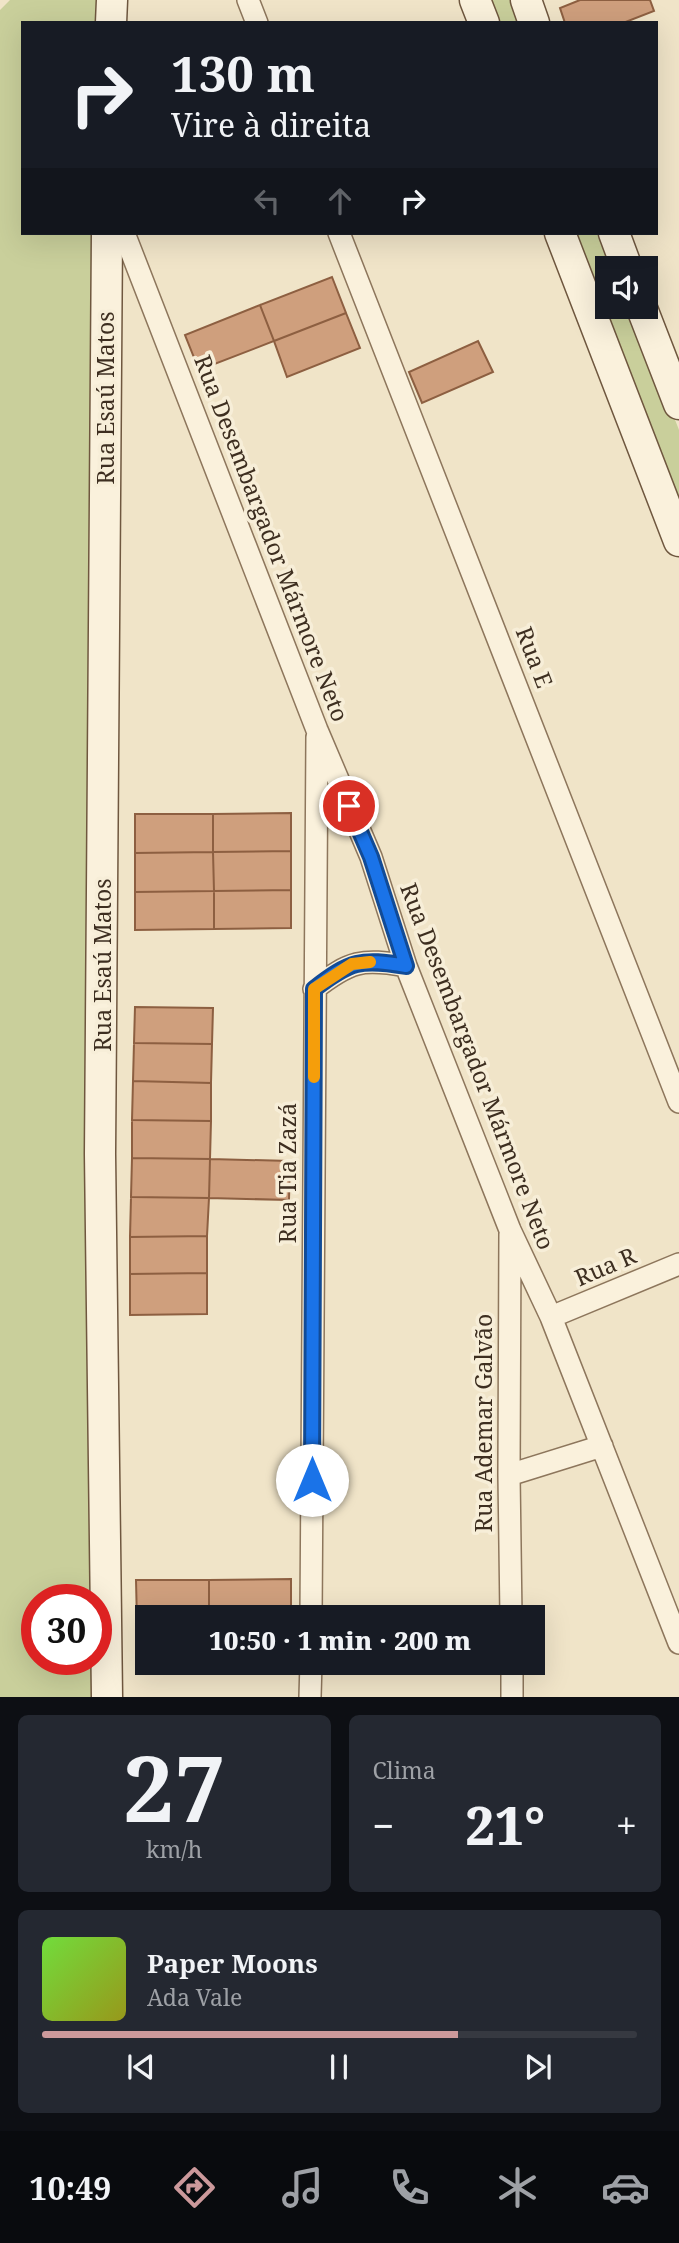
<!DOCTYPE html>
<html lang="pt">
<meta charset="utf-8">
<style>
:root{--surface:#171b24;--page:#242831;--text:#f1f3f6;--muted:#9ea1a6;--line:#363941;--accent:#cc999b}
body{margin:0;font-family:"Noto Serif",serif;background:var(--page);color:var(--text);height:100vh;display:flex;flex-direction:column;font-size:26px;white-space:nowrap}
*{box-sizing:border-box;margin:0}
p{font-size:23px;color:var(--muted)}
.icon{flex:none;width:38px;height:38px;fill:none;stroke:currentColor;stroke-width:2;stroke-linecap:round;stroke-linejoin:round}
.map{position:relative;height:1697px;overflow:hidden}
.side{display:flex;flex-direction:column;gap:18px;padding:18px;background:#0d0f14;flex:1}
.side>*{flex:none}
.guide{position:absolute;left:21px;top:21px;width:637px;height:214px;border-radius:0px;box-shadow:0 7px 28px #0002;background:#171b24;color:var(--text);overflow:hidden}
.buttons{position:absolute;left:595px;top:256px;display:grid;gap:14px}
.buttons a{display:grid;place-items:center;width:63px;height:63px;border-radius:0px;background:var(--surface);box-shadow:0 7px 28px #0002;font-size:35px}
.speed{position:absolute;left:21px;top:1584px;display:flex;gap:14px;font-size:35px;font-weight:700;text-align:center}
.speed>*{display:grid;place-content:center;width:91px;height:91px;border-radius:50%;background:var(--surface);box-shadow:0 7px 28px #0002;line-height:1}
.speed .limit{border:10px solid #d22;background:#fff;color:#111}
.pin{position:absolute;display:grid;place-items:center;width:60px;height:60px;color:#fff;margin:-30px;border:4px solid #fff;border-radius:50%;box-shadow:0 2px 7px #0007}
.me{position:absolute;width:77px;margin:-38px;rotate:0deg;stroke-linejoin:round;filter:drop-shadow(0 0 5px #0008)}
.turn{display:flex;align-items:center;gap:24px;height:147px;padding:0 35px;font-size:32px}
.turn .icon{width:91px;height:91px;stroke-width:2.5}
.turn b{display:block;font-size:49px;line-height:60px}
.lanes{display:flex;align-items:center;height:66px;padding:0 35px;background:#0003;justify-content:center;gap:35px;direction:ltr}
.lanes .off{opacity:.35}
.big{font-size:52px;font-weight:800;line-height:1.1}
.side .widget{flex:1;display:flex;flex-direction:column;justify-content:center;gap:10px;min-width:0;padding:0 24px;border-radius:10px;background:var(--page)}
.side .dial{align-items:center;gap:0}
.dial b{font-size:91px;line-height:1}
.song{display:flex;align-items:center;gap:21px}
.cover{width:84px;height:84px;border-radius:10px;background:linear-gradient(135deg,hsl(100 70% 55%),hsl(60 70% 35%))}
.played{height:7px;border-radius:4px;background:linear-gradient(90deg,var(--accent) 70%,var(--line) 70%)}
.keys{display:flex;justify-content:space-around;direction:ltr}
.heat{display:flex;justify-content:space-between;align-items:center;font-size:38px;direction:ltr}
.side .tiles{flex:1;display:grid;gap:18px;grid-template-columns:1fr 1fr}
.widget:last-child{grid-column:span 2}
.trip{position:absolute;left:135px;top:1605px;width:410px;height:70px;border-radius:0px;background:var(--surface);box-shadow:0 7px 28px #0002;font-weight:800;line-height:70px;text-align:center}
.menu{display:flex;height:112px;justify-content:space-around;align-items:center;background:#090b0e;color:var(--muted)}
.menu .icon{width:49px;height:49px}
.menu .current{color:var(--accent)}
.menu b{font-size:32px;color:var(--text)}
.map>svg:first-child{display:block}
</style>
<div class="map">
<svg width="679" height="1697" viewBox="0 0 679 1697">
<rect width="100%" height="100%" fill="#f0e4c8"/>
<path fill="#c9cf9b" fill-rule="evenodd" d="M10,0H103L100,23H23V233H94L100,1697H0V10ZM37,1600H96V1659H37Z
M485,0H512L520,23H493Z
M574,233H602L616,268H607V306H631L679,430V505Z"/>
<path fill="#cf9f7d" stroke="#8d5f41" stroke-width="2" d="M580,0H650L654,11L623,23H565L560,8Z
M332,277L346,313L274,341L260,305Z
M260,305L274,341L199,370L185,335Z
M346,313L360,348L287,377L274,341Z
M478,341L493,372L422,403L409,372Z
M291,813V851L213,852V814Z
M135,814H213V852L135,853Z
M291,851V890L214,891L213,852Z
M213,852L214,891L135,892V853Z
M291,890V928L214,929V891Z
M214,891V929L135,930V892Z
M135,1007L213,1008L212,1044L134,1043Z
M134,1043L212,1044L211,1083L133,1081Z
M133,1081L211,1083V1121L132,1120Z
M132,1120L211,1121L210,1159L132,1158Z
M132,1158L210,1159L209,1198L131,1197Z
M210,1159L290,1161L289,1200L209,1198Z
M131,1197L209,1198L207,1236L130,1237Z
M207,1236V1273L130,1274V1237Z
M207,1273V1314L130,1315V1274Z
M291,1579V1617H209V1580Z
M136,1580H209V1617H147V1622L137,1623Z"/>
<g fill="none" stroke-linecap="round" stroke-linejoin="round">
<g stroke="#8d765c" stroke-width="24">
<path id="street" d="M248,0L257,23
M124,233L317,730L371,857L406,966L510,1230L551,1317L679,1643
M339,233L679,1102
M314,989C350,961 362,958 406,966
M510,1234L509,1475L511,1617
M551,1317L679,1264
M509,1475L602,1446
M311,1617L317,737
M512,1662V1697
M310,1697L311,1662"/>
</g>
<g stroke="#6f573f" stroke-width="33">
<path id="secondary" d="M475,0L484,23
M526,0L534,23
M111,23L112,0
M107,233L100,1154L107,1697
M560,233L679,541
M614,233L627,268
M641,306L679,404"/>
</g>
<use href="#street" stroke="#faf1dc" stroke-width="21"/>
<use href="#secondary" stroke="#faf1dc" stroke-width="30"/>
</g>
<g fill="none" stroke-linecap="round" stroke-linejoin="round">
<g stroke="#114b97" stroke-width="18">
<path id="route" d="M312,1480L314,989C350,961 361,958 406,966L371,857L349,806"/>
</g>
<use href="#route" stroke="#1a73e8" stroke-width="12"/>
<path stroke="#f59e0b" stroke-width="12" d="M314,1077V989L352,964L370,962"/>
</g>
<g text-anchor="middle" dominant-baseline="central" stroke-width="7" stroke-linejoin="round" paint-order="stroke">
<g font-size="23" fill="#3d2e20" stroke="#f7eed8">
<text transform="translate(105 398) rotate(-90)">Rua Esaú Matos</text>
<text transform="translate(272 538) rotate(69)">Rua Desembargador Mármore Neto</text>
<text transform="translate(535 657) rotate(69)">Rua E</text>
<text transform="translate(102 965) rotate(-90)">Rua Esaú Matos</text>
<text transform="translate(478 1066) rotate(69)">Rua Desembargador Mármore Neto</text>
<text transform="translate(287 1173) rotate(-90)">Rua Tia Zazá</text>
<text transform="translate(605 1266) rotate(-23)">Rua R</text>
<text transform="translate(483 1423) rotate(-90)">Rua Ademar Galvão</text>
</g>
</g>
</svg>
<div class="buttons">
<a><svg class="icon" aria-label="sound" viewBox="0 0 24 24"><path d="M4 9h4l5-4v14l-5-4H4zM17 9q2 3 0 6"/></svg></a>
</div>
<div class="speed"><div class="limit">30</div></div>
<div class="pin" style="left:349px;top:806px;background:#d93025"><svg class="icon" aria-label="arrive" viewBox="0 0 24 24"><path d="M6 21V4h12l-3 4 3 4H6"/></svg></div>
<svg class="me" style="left:312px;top:1480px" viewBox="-20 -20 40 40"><circle r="19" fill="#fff"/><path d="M0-13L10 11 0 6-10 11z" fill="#1a73e8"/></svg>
<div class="trip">10:50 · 1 min · 200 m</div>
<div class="guide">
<div class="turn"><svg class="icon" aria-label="right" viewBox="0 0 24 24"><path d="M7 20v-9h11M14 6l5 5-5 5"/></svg><div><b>130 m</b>Vire à direita</div></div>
<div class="lanes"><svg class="icon off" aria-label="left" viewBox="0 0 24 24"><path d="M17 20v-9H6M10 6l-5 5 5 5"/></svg><svg class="icon off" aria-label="ahead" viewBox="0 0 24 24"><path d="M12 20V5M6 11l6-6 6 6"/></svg><svg class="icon" aria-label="right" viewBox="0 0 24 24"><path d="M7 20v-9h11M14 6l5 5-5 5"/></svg></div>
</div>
</div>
<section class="side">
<div class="tiles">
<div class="widget dial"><b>27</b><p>km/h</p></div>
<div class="widget"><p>Clima</p>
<div class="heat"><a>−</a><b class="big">21°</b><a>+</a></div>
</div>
<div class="widget">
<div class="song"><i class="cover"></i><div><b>Paper Moons</b><p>Ada Vale</p></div></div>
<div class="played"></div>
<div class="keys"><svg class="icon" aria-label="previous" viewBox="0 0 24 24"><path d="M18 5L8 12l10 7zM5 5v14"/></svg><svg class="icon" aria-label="pause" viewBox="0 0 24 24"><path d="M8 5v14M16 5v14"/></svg><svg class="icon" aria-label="next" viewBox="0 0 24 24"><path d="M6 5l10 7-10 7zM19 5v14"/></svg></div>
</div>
</div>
</section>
<nav class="menu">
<b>10:49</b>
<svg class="icon current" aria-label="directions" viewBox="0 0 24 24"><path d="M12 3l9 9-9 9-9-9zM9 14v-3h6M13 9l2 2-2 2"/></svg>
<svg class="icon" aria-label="music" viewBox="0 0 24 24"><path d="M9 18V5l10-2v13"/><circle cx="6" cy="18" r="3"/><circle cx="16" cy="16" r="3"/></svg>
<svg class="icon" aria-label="phone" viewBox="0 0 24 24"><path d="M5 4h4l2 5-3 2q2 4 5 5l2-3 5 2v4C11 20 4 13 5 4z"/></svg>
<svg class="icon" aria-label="climate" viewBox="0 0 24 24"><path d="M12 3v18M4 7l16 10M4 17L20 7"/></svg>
<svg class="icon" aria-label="car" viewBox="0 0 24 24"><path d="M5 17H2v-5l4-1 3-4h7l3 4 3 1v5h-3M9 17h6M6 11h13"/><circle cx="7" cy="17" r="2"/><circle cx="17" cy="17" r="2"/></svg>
</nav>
